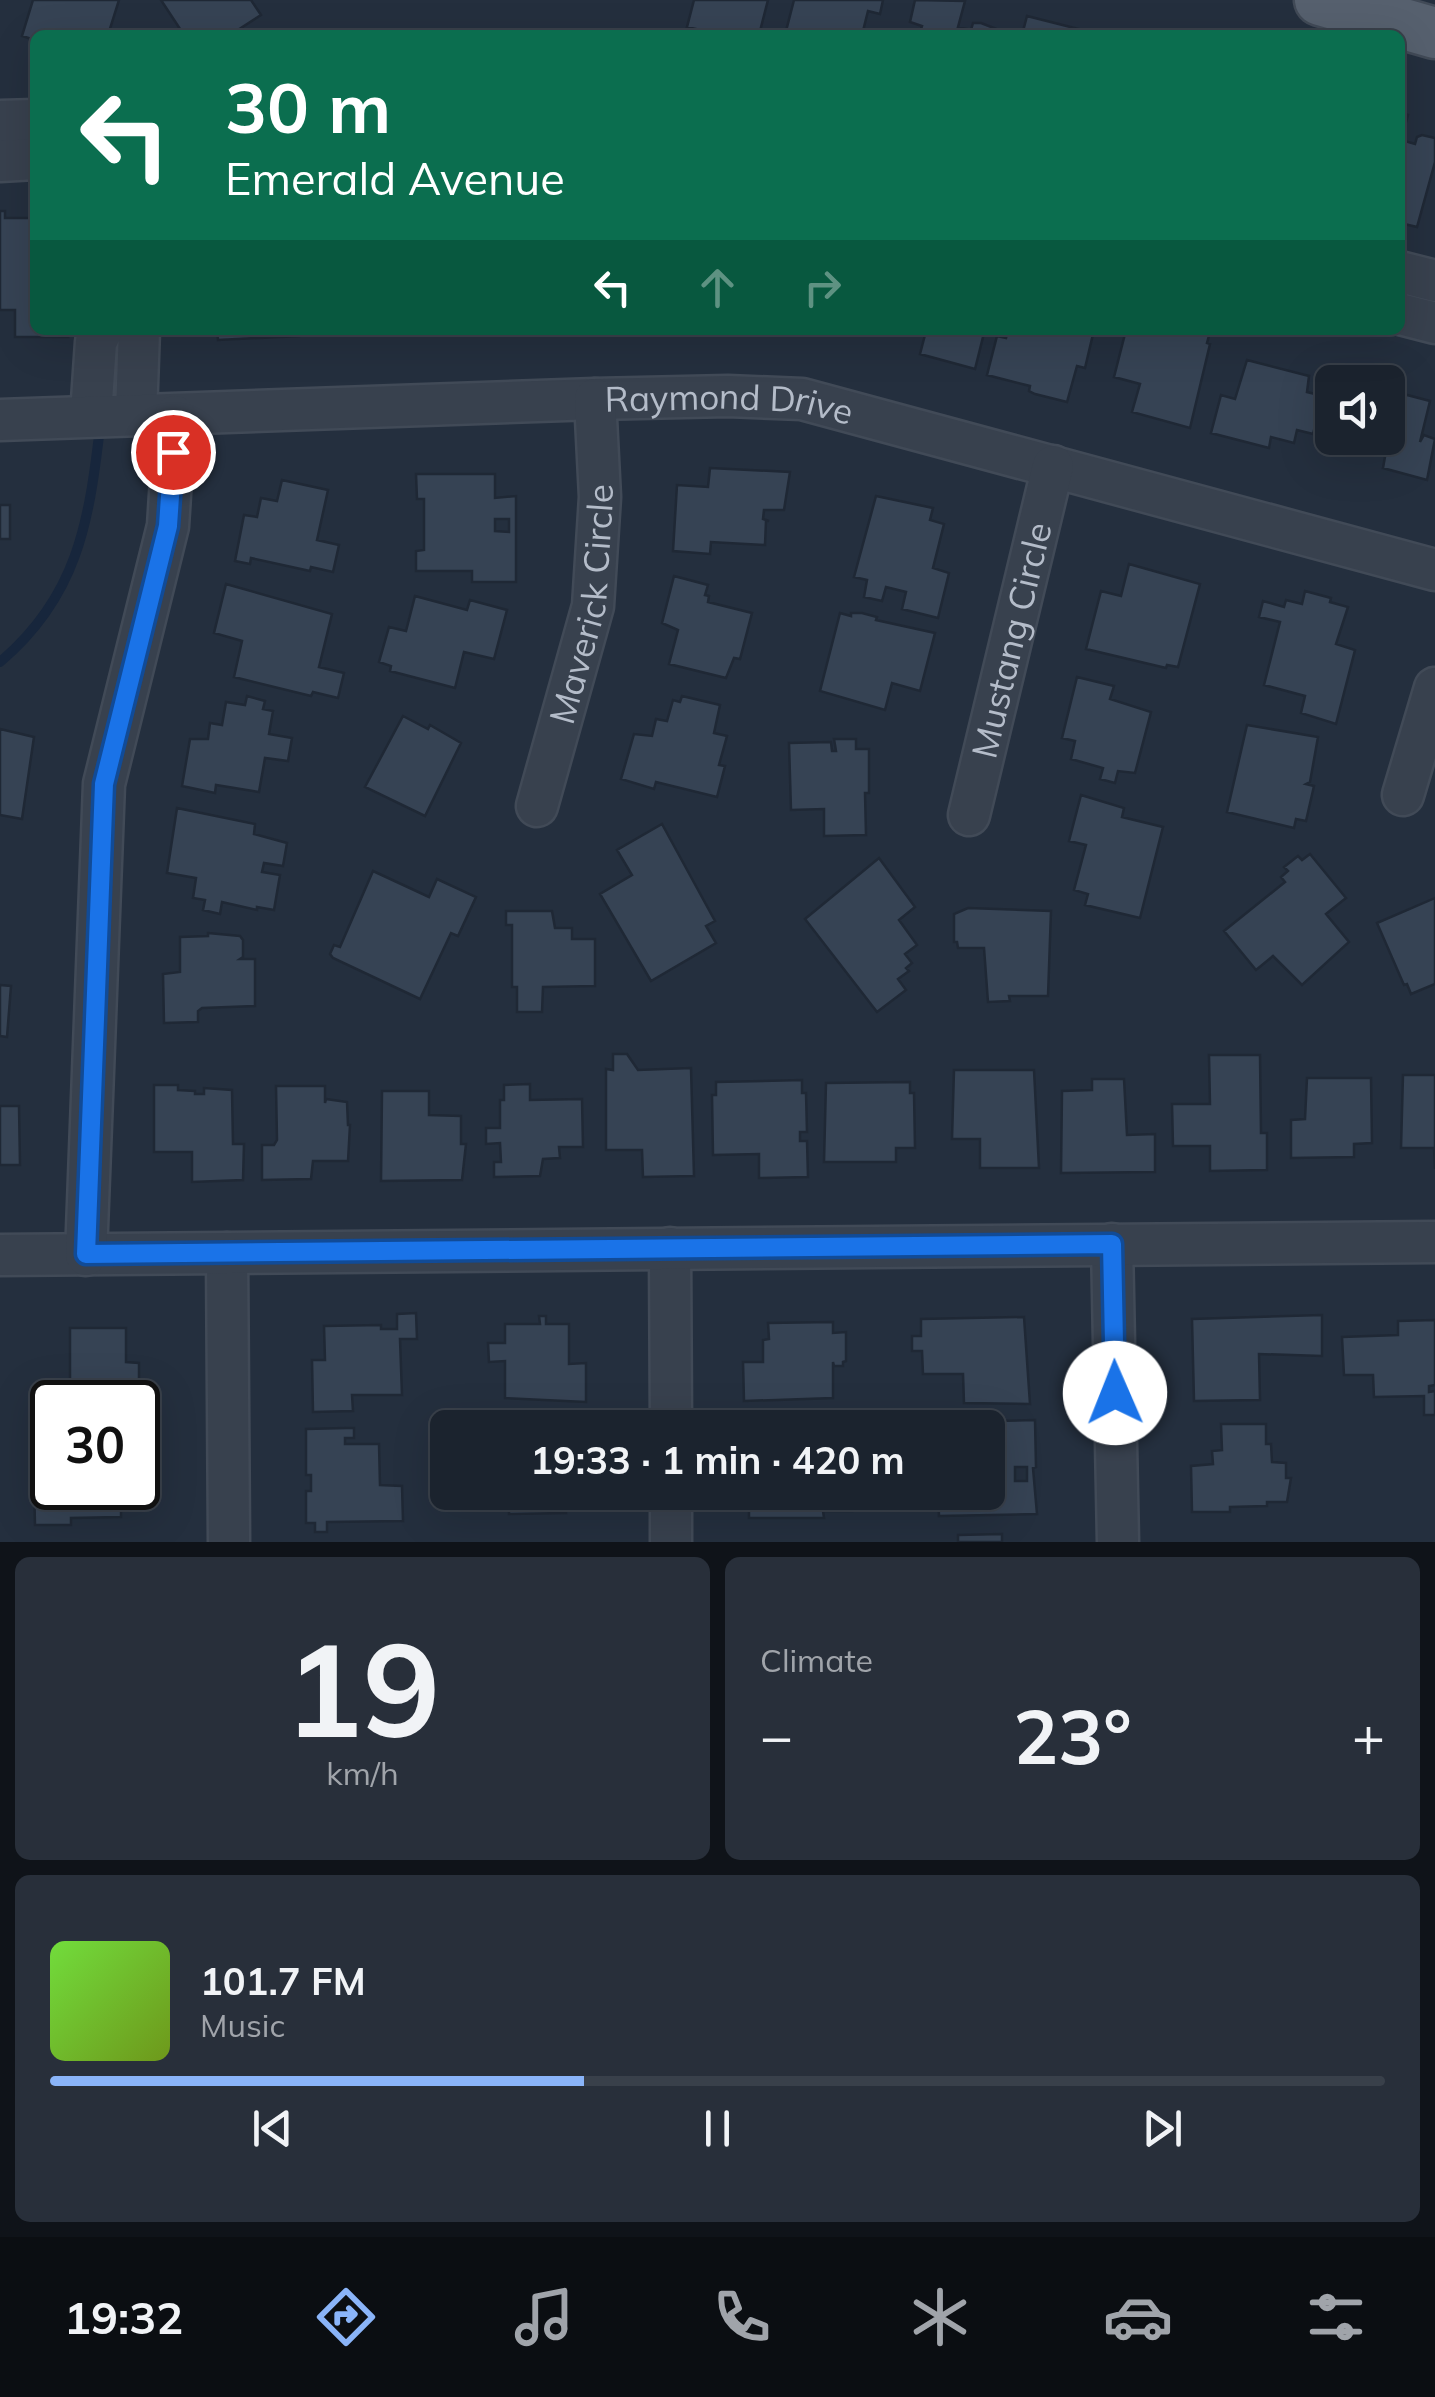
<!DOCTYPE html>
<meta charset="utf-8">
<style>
:root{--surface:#1b232e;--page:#282f3a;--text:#f1f3f6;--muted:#a0a4aa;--line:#39404a;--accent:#8ab4f8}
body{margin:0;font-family:Mulish,sans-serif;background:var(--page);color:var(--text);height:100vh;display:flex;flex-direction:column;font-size:38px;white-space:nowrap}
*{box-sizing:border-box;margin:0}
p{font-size:32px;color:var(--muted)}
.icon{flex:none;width:55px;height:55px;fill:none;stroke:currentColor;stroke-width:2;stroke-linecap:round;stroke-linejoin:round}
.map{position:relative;height:1542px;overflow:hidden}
.details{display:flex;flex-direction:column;gap:15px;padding:15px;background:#0f1319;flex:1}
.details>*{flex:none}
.hud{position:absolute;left:30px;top:30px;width:1375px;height:305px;border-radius:15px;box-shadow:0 10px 40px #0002,0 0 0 2px var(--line);background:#0b6e4f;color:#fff;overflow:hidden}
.buttons{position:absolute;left:1315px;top:365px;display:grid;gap:20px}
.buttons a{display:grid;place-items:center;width:90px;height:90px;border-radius:15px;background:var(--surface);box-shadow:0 10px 40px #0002,0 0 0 2px var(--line);font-size:50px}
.speed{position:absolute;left:30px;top:1380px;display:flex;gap:20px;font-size:50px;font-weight:700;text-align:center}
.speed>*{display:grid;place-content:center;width:130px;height:130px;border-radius:50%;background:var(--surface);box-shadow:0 10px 40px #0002,0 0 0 2px var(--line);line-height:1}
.speed .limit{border:5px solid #111;border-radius:15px;background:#fff;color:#111}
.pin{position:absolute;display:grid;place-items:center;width:85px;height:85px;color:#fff;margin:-42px;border:5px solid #fff;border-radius:50%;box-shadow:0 2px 10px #0007}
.me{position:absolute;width:110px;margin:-55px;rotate:359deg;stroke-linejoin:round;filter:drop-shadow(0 0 8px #0008)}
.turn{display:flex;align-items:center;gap:35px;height:210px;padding:0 30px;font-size:45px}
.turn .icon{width:130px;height:130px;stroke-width:2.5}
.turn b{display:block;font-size:70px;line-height:85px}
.lanes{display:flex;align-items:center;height:95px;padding:0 30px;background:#0003;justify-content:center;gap:50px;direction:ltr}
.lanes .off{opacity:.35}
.big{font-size:75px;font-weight:700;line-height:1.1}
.details .widget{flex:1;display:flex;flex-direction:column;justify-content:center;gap:15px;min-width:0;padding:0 35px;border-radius:15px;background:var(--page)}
.details .dial{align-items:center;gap:0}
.dial b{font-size:130px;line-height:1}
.song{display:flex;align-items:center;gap:30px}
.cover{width:120px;height:120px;border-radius:15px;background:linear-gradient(135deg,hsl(100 70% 55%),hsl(80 70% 35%))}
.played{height:10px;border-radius:5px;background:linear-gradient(90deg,var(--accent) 40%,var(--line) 40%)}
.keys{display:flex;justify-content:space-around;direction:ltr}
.heat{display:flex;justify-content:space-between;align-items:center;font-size:55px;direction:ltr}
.details .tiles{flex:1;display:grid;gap:15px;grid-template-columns:1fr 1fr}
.widget:last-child{grid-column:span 2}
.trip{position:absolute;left:430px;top:1410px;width:575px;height:100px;border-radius:15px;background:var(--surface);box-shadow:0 10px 40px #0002,0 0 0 2px var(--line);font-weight:700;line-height:100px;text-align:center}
.dock{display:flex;height:160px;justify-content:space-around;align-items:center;background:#0b0e12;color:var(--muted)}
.dock .icon{width:70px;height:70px}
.dock .selected{color:var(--accent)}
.dock b{font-size:45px;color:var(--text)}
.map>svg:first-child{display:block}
</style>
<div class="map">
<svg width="1435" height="1542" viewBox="0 0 1435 1542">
<rect width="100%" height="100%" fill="#242f3e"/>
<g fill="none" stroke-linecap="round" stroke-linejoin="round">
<path stroke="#17263c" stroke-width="10" d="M0,662C77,597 89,523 100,427"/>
</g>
<path fill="#364354" stroke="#1f2835" stroke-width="2.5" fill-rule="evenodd" d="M33,0H119L108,35H35V40L22,36Z
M161,0H251L261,15L230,35H184Z
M694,0H768L759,35H709V32L687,27Z
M794,0H883L880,14L868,11L862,35H785Z
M915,0L965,1L958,27L971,30L973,23H981L999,30L997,35H919L922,26L910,22Z
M1027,16L1102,35H1022Z
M1400,113L1408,115L1401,140L1415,144L1417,137L1422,135L1435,138V162L1417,227L1400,223Z
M0,211H5V218H35V330H67L68,337H15V310H0Z
M217,330H299V336L218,340Z
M921,330H978L984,333L975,369L920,354L926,331Z
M1008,330H1094L1085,368L1077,366L1067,402L1035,394L1029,391L1030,386L987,375L997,336L1006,338Z
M1126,330L1210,332L1207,343L1210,344L1190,428L1132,412L1140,384L1114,377Z
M1247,360L1309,376L1307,392L1323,396L1313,434L1297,430L1294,443L1271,437L1269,448L1211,433L1221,395L1235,399Z
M1388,390L1430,401L1420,442L1424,435L1435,439L1427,480L1383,468L1386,451L1342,440L1343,438H1388Z
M710,468L790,472L784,510H764L763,519L769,521H766L765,545L711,542L710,554L673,551L677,485L708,487Z
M416,474H495V498L516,496V582H472V571H416V551L424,550V499H417ZM495,519H509V532L495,531Z
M282,480L328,490L317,540L339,545L333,572L311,567L310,571L251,558L250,564L235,561L244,515L257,517L261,498L277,501Z
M876,496L933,508L930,520L944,524L933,568L949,573L938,618L902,609L906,592L886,587L882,601L864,597L867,580L854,577Z
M0,505H10V539H0Z
M1129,564L1200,584L1178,667L1167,665L1166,668L1086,649L1101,591L1121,596Z
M674,576L708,585L705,595L709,596L708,602L752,613L740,659L734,658L726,678L669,664L678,630L662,623Z
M226,584L332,614L319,667L344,673L338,698L313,692L311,696L234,677L242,641L214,633Z
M1305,591L1331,598L1330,602L1348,607L1336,644L1355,650L1336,724L1301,713L1305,696L1264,685L1280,622L1259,617L1263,601L1284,607L1286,600L1302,604Z
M415,596L467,610L470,600L507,610L494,659L464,652L455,688L390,671L391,666L379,662L389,627L406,631Z
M840,613L851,616V613H862L877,617L876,620L935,633L920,691L892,683L885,710L820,691Z
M1077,677L1114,686L1110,699L1151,712L1135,773L1118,771L1115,783L1100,779L1103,768L1071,759L1075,741L1062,738Z
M247,696L265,701L263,709L273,711L269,734L292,738L288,761L265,758L259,792L216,785L215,793L182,786L190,739H208L210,723L222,725L226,702L245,705Z
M682,696L720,705L714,733L727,736L719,765L725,766L717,797L656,782L654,789L621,779L634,734L652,736L656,719L667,721L673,700L680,702Z
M403,716L428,729L430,725L461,743L425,816L365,787Z
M1247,725L1318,737L1310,782L1306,784L1314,786L1306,821L1296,819L1294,828L1227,812Z
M0,729L34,737L22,819L0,815Z
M834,739H856V749H869V793H865L866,835L824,836V809L791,810L789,743L831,742L832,751H836Z
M1081,795L1124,808L1122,817L1163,827L1140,918L1085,905L1088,894L1074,890L1086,845L1069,841Z
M177,808L255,824L254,834L287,843L283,866L264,863L262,872L280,875L274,910L257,907V910L222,902L220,914L203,910L205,900L193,898L196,878L167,873Z
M662,824L715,921L706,926L716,943L651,981L600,894L632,875L617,850Z
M1310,854L1346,898L1326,914L1349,942L1302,985L1273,956L1256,970L1224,931L1285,882L1281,877L1288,871L1284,867L1298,856L1302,860Z
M879,858L915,907L899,920L917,945L905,954L912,963L906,968L909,971L898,979L906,990L877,1012L805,919Z
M373,871L429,897L437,879L476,897L458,936L451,933L420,999L333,958L330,954L334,945L340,947Z
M1435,898V984L1411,994L1407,984L1404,985L1377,923Z
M968,908L1051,911L1048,996H1009L1010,1001L988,1002L984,948H958L957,942H954V914Z
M506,911H552L555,928H572V939H595V986L543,987L542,1012H517V987H512V925H506Z
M208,933L240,936L243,940V957L240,959H255V1006L202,1008L198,1011V1022L164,1023L163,974L180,972V937L208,936Z
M0,985L11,986L7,1037L0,1036Z
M613,1054H627L638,1070L691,1068L694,1176L643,1177L642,1150H606V1069L613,1070Z
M1209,1055H1260L1261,1133H1267V1170L1210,1171V1146H1173L1172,1104H1210Z
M954,1070H1034L1039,1168H980V1139H952Z
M1403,1075H1435V1169L1434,1148H1401Z
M1307,1078H1371L1372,1143L1354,1144V1157L1291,1158V1120L1305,1119Z
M1092,1079H1124L1127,1135L1155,1134V1172L1061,1173L1062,1091L1092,1090Z
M802,1080V1093H806L807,1132H800V1141H807L808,1177L759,1178V1154L713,1155L712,1095H716V1082Z
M910,1082V1093H914L915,1148H896V1162H824L826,1083Z
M530,1084V1100L582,1099L583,1147H559L560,1158L543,1159L540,1176L494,1177V1162H501L500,1143L486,1144V1128H500V1100H504V1085Z
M154,1085H178V1090L195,1091V1094H204V1088L232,1090L233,1144H244L243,1180L192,1182V1152H154Z
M276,1086H325V1103L326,1099L347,1102L348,1125H350L348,1161H313L311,1179L262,1180V1145H274L277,1140Z
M382,1091H429V1115L461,1116V1144H466L462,1180L381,1181Z
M0,1106H19L20,1165H0Z
M416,1313L417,1339H400L402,1395H352L353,1411L313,1412L312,1360H325L324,1326L381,1325V1329H397V1314Z
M1322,1315V1356L1259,1354L1260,1400L1194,1401L1192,1319Z
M539,1316H546V1324H569V1364L586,1363V1402L505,1398V1361L489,1362L488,1343H505V1324H540Z
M1024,1317L1030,1404L964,1403L963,1374H923L922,1351H912V1336H921V1319Z
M1435,1320V1385L1429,1386V1392L1435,1391V1415H1424V1396L1374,1397L1373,1375H1344L1342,1337L1398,1335V1321Z
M833,1322V1333L846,1332V1361L843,1362V1366H834L833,1362V1398L744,1401L743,1362H763V1340L769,1339L768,1323Z
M70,1328H126V1362L139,1363V1414L138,1402H101V1397L70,1398Z
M1035,1420L1036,1467L1033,1468L1037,1514L939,1516L938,1492H988V1437H994V1421ZM1015,1467H1027V1481H1015Z
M509,1421H544V1427L577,1428H509Z
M1221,1424H1266V1444H1271L1272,1462L1286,1463V1478H1291L1287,1502H1267V1506L1230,1507V1512H1192L1191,1466L1213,1464L1212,1451L1222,1450Z
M346,1428H354V1438H345V1444H379L380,1485L402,1486L403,1521L327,1522V1532H315V1523H306V1491H311V1475H306V1429Z
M50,1452L52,1488H121V1517L71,1518V1525H35L34,1483L51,1482Z
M509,1492H565L566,1513L509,1514Z
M749,1492H840V1500H852V1511H823L824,1518H749Z
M1002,1534V1542H958V1535Z"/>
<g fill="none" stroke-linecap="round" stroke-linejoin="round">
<g stroke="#414a57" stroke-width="45">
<g id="minor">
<path d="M0,121L35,120"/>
<path d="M0,161L35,159"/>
<path d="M1400,272L1435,281"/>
<path d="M1400,314L1435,323"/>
<path d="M136,414L139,330"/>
<path d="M91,415L96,342L102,330"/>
<path id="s1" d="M0,420L595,399L728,396L802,399L1435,570"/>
<path d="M1403,795L1435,688"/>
<path id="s2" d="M537,806L593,606L600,497L595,399"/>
<path id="s3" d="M969,815L1053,466"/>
<path d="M1112,1244L1118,1542"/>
<path d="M670,1248L671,1428"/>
<path d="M227,1253L229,1542"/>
<path d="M0,1255L1435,1242"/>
<path d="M86,1255L104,784L168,526L175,416"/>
<path d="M671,1492V1542"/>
</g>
</g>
<g stroke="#414a57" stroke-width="55">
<path id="major" d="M1320,0L1435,33"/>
</g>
<use href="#minor" stroke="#38414e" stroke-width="40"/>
<use href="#major" stroke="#56606e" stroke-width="50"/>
</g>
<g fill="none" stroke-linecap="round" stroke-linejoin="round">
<g stroke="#114b97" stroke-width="25">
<path id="route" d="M173,452L168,526L104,784L86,1254L1112,1244L1115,1393"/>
</g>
<use href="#route" stroke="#1a73e8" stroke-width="18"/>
</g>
<g text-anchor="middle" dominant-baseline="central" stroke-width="10" stroke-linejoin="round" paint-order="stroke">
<g font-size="35" fill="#b4bcc9" stroke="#1d2633">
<text stroke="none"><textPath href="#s1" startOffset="730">Raymond Drive</textPath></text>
<text stroke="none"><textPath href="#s2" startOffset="208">Maverick Circle</textPath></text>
<text stroke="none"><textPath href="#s3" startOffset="180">Mustang Circle</textPath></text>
</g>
</g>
</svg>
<div class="buttons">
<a><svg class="icon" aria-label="sound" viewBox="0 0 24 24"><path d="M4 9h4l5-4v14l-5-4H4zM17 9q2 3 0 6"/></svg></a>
</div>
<div class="speed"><div class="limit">30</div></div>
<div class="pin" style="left:173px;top:452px;background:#d93025"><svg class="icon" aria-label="arrive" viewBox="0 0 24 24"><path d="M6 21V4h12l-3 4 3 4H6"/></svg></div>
<svg class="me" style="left:1115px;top:1393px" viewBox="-20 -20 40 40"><circle r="19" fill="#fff"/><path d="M0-13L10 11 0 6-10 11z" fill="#1a73e8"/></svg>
<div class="trip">19:33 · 1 min · 420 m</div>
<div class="hud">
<div class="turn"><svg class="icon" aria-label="left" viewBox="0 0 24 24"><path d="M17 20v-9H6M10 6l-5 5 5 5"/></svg><div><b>30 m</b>Emerald Avenue</div></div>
<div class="lanes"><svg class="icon" aria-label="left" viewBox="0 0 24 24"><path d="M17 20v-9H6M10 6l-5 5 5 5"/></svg><svg class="icon off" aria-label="ahead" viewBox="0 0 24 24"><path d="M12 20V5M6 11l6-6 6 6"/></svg><svg class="icon off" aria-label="right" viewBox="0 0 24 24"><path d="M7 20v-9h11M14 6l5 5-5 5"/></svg></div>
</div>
</div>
<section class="details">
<div class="tiles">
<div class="widget dial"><b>19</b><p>km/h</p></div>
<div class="widget"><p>Climate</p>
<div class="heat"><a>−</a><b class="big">23°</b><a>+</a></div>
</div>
<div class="widget">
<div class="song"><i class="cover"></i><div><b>101.7 FM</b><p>Music</p></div></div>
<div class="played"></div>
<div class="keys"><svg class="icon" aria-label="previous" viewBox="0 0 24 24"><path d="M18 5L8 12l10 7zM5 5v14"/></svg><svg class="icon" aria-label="pause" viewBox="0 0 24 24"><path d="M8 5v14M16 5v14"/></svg><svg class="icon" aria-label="next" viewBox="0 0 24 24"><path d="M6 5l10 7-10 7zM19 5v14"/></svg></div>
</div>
</div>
</section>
<nav class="dock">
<b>19:32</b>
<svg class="icon selected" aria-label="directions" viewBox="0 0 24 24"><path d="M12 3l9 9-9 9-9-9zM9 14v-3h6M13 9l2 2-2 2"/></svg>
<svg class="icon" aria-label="music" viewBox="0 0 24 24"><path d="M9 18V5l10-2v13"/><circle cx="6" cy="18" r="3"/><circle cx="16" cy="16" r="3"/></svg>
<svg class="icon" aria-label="phone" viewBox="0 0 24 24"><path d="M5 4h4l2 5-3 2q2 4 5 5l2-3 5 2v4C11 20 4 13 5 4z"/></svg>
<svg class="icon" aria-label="climate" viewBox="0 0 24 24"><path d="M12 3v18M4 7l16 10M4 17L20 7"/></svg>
<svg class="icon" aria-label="car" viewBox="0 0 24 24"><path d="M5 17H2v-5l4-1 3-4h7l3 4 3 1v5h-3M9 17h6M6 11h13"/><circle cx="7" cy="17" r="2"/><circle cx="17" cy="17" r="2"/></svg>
<svg class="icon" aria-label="filters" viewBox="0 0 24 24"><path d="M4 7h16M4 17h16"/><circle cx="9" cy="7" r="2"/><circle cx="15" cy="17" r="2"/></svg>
</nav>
